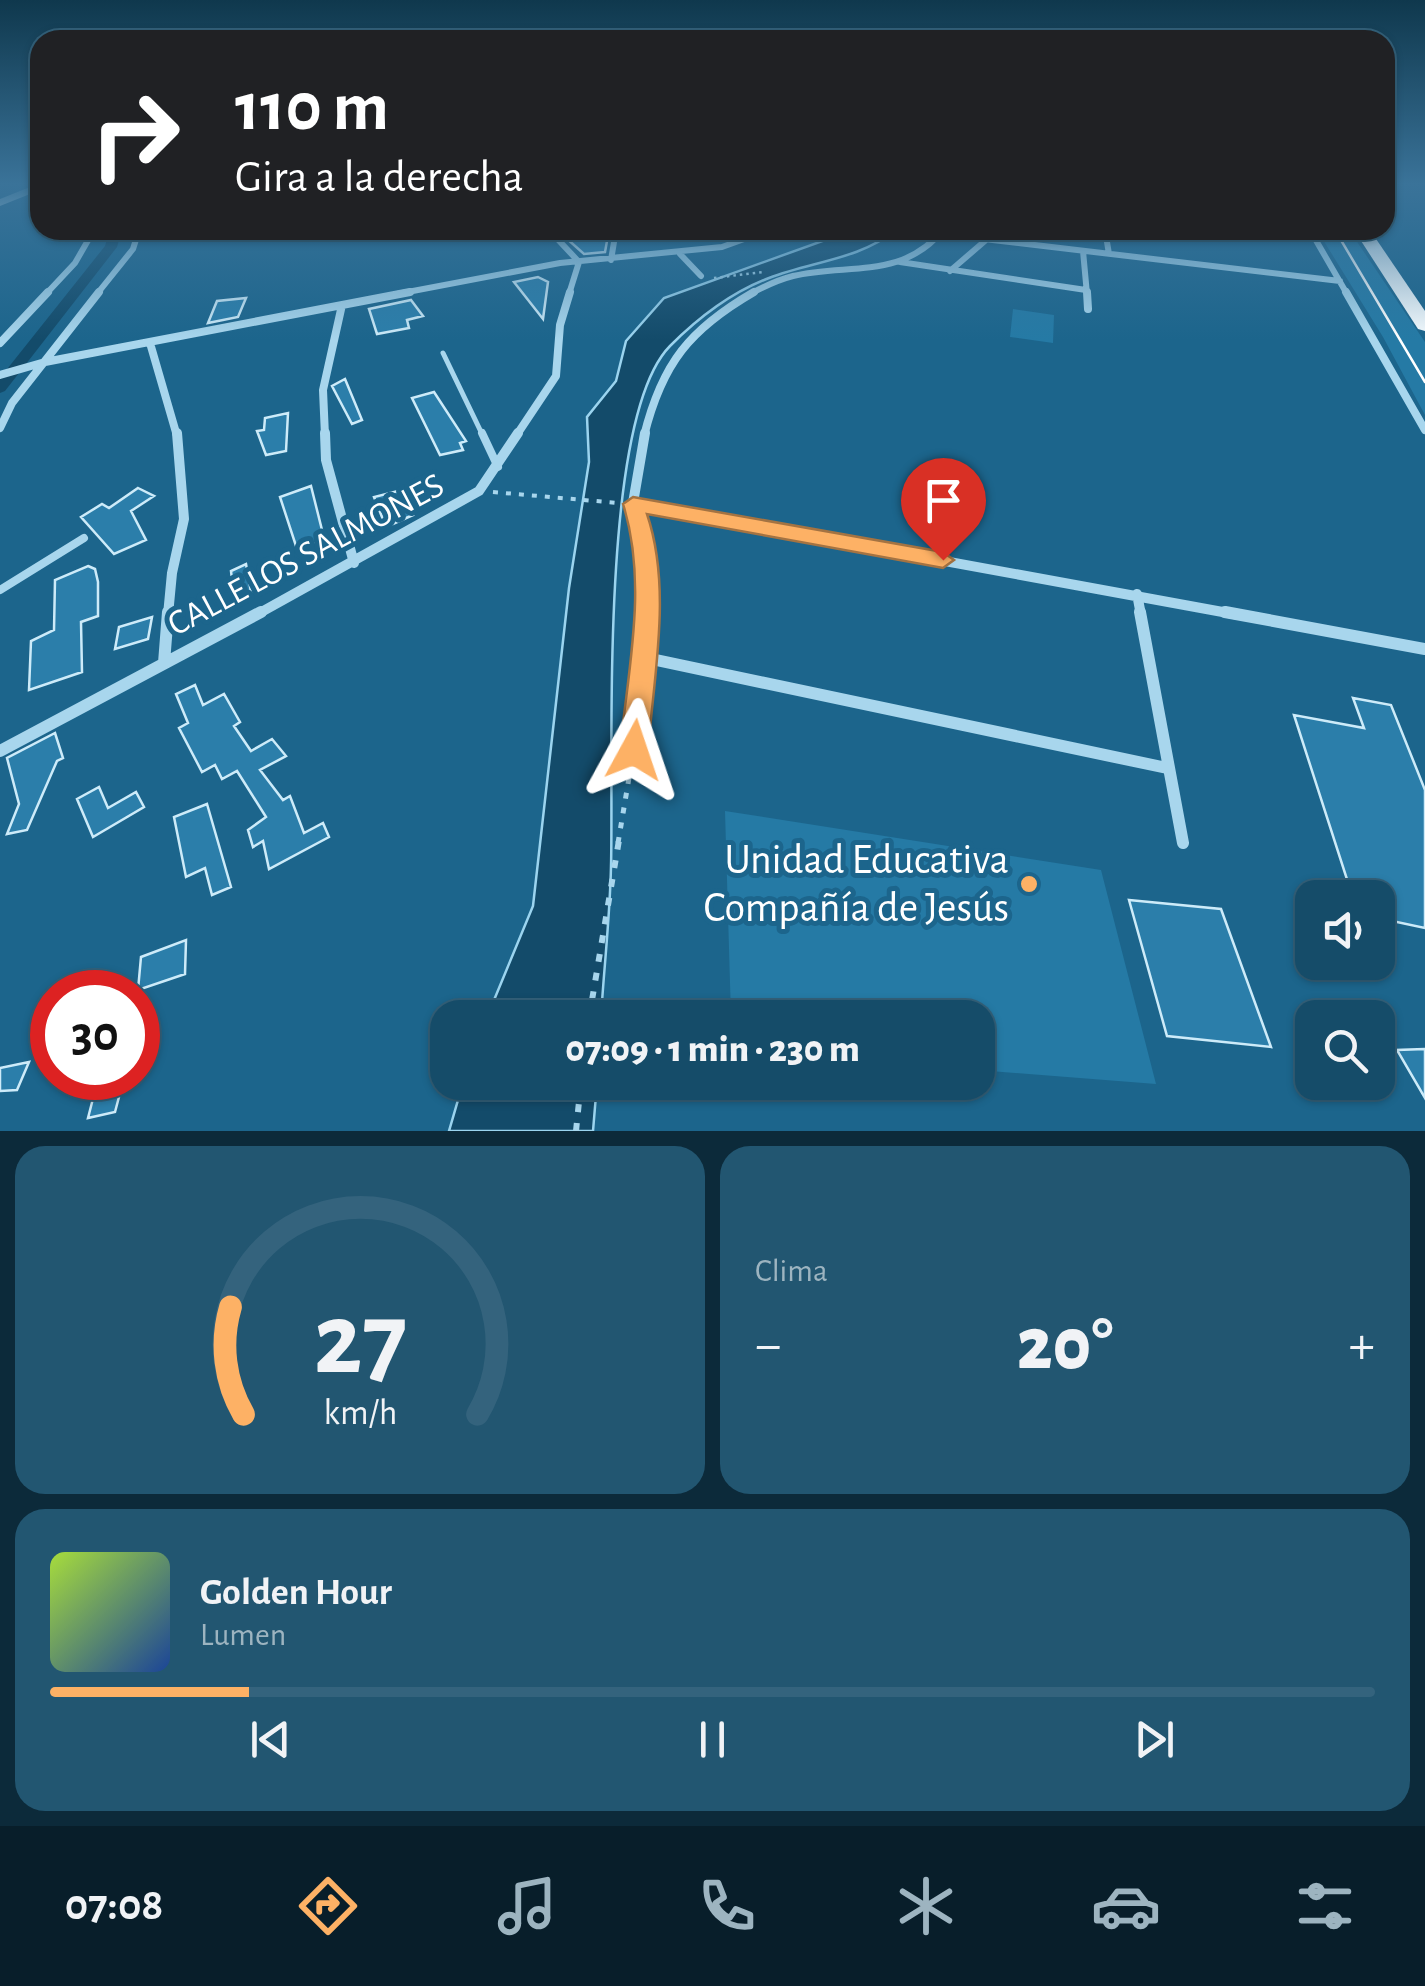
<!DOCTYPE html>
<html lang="es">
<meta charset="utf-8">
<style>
:root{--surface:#154c69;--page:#225671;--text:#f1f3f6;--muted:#9db4c0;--line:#34637d;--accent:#fdb165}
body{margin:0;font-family:"Alegreya Sans",sans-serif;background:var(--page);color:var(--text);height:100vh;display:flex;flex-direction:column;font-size:38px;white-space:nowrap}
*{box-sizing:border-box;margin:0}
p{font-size:32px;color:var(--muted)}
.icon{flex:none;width:55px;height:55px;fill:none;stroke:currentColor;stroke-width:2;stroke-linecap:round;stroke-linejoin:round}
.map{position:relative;height:1131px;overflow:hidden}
.panel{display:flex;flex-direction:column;gap:15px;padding:15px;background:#0c2a3a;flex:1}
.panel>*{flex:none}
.hud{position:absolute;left:30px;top:30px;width:1365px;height:210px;border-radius:30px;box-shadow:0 2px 8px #0004,0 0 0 2px var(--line);background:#202124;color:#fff;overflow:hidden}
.buttons{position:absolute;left:1295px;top:880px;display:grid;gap:20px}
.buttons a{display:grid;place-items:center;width:100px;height:100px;border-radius:20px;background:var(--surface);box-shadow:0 2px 8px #0004,0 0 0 2px var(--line);font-size:50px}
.speed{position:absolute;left:30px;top:970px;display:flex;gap:20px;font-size:50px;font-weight:700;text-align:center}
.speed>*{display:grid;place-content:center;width:130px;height:130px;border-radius:50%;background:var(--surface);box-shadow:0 2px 8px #0004,0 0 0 2px var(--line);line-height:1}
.speed .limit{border:15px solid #d22;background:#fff;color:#111}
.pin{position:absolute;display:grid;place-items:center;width:85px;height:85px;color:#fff;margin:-102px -42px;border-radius:50% 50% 50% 0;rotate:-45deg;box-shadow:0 0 10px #0007}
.pin .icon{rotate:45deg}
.me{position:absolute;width:110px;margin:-55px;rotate:5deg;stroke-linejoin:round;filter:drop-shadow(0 0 8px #0008)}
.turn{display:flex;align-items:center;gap:35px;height:210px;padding:0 40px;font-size:45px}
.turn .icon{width:130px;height:130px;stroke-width:2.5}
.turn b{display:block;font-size:70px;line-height:85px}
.big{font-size:75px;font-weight:800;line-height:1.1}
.panel .tile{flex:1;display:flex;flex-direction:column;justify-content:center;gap:15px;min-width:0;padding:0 35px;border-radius:30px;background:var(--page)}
.panel .dial{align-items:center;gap:0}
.dial svg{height:260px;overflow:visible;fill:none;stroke:var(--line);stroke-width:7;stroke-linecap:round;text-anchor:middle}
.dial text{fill:var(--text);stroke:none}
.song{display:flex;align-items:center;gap:30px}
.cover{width:120px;height:120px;border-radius:15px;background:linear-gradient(135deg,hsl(80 70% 55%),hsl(220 70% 35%))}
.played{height:10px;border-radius:5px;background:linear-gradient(90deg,var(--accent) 15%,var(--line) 15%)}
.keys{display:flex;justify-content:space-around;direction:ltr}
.heat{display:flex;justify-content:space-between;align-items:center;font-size:55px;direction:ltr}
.panel .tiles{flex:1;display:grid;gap:15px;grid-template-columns:1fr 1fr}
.tile:last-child{grid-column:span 2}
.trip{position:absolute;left:430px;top:1000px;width:565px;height:100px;border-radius:30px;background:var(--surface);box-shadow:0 2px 8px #0004,0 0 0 2px var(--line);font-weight:800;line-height:100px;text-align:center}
.tabs{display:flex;height:160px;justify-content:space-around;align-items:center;background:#081e2a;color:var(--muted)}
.tabs .icon{width:70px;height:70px}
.tabs .current{color:var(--accent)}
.tabs b{font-size:45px;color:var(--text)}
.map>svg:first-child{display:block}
</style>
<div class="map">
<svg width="1425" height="1131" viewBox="0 0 1425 1131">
<rect width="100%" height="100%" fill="#1c658c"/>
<path fill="#257aa5" d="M1317,230H1349L1425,342V415L1383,337Z
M1013,309L1054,315L1053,343L1010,337Z
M725,811L1101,870L1156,1084L978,1070V1018L731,1017Z"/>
<path fill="#134b6a" stroke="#9bd4ef" stroke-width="2.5" d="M853,230H896C858,260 813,261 769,278C732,292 698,318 670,346C598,419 614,757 611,866C610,917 604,967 601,1017H487L533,906L569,588L589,462L587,417L616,381L626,341L664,298Z
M463,1083H597L593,1131H449Z"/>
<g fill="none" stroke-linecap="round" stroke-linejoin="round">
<path fill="#134b6a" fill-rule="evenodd" d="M110,230H122L117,247L5,391L0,393V378L105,246Z"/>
</g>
<path fill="#2b7eaa" stroke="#cdebf9" stroke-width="2.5" d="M568,230H609L605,252L584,254L565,237L572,236Z
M538,277L548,282L543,319L514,282Z
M246,298L238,317L208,323L217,301Z
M411,300L423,316L407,320L409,328L377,334L369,309Z
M345,379L362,420L352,424L332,386Z
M434,392L466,441L460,443L463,450L440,455L412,398Z
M288,413L286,451L266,455L257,431L264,430L265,418Z
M311,486L324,538L297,549L280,497Z
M138,488L154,496L131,511L146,540L114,554L81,517L102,504L109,508Z
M402,490L413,515L386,527L374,497Z
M246,564L251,592L234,597L231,571Z
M88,566L95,569L98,582V616L81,622L82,672L29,690L31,641L54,630L55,580Z
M152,617L148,639L115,649L119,627Z
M195,685L203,705L224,694L240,722L234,726L251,751L272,739L286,756L260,770L283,800L290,796L304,833L323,823L329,837L269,869L263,841L253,847L248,830L266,817L237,771L222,779L215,765L202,772L179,728L188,723L176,694Z
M1353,698L1391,705L1425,790V928L1378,918V898H1353L1294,715L1364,728Z
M55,733L63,758L57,761L27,830L7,834L19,804L7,758Z
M99,787L108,808L136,792L144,807L93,837L77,799Z
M207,804L231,887L212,895L205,868L186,877L174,817Z
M1129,900L1221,909L1271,1047L1167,1036Z
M186,940L185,974L138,990L141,957Z
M1425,1049V1098L1397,1050Z
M29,1062L17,1090L0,1091V1068Z
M113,1078H124L115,1112L88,1118L97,1083Z"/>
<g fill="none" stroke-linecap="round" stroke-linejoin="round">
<path stroke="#a8d6ed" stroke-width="2.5" stroke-dasharray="2.5 4" stroke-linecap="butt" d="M714,278L763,272"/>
<path stroke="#a8d6ed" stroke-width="4" stroke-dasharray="5 8" stroke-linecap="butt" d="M493,492L618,503"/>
<path stroke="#a8d6ed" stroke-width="5" stroke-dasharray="6 9" stroke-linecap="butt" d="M618,843L631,766"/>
<path stroke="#a8d6ed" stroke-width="6" stroke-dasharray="8 11" stroke-linecap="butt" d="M589,1018L619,840
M576,1131L581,1082"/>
<path stroke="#a8d6ed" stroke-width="5" d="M443,353L483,436"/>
<path stroke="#a8d6ed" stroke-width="8" d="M482,433L498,467
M0,590L84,538"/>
<path stroke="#a8d6ed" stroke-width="6" d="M549,230L579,262
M1105,230L1109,254
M1288,230L1311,233
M1310,230L1347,294
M941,234L1340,281
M1083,251L1087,294
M680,254L701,276
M611,260L616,230
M900,262L1086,290
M950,271L986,240
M46,294L75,263L94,230
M97,294L133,249L139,230
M397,294L560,263L722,247L769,230
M569,294L579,262
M750,294C763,287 777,280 793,276C848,263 902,280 943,230"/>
<path stroke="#a8d6ed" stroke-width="8" d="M1087,292L1088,309
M1346,292L1425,430
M0,343L48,292
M150,343L177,436
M0,375L45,362L410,292
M0,428L12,403L99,292
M325,436L323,390L342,305
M516,436L556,376L560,325L570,292
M644,436C662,363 690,329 754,292"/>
<path stroke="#a8d6ed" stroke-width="10" d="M325,433L326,460L354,563
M645,433L633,503L647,556L646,615
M633,504L1239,615
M1137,594L1141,615
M168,615L172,573L184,519L177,433
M256,615L479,491L518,433"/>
<path stroke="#a8d6ed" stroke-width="12" d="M1140,612L1183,843
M1225,612L1425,649
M642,657L1167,768
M164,663L168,612
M634,750L647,612
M0,751L261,612"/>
<path fill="#d4ecf9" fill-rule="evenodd" d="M40,183V190L0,206V199Z"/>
<path fill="#f6fcff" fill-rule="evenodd" d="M1354,230H1370L1425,311V331L1418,329Z"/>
<path stroke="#fff" stroke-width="2.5" d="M1335,230L1425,382"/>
</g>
<linearGradient id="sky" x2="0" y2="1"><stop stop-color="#0f384d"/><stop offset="0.54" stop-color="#3a7399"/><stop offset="1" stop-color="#3a7399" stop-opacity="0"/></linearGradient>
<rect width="1425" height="340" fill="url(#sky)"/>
<path fill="#fdb165" stroke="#a47342" stroke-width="2.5" d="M633,497L943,552L954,560L943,568L647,514C672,588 654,674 648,750L644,759L634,763L624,759L620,750C628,669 648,584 623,504Z"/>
<circle fill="#fdb165" stroke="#1c658c" stroke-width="4" cx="1029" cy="884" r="10"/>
<g text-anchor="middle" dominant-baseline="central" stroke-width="10" stroke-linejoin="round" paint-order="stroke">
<g font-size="35" fill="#fff" stroke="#1c658c">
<text transform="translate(306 555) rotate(-28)">CALLE LOS SALMONES</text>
</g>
<g font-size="42" fill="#fff" stroke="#1c658c" text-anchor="end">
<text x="1009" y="860">Unidad Educativa<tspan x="1009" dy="48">Compañía de Jesús</tspan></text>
</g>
</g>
</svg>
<div class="buttons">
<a><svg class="icon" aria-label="sound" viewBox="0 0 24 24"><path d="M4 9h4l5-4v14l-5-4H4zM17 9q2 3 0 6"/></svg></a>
<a><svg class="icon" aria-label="search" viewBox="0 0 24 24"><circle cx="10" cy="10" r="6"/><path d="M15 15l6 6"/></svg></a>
</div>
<div class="speed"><div class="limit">30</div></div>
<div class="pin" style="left:943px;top:560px;background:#d93025"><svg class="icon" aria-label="arrive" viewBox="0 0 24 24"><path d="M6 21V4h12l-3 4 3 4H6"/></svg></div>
<svg class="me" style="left:634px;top:750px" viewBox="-20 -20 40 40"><path d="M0-17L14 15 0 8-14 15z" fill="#fdb165" stroke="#fff" stroke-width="4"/></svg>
<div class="trip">07:09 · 1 min · 230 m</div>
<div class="hud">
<div class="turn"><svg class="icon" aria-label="right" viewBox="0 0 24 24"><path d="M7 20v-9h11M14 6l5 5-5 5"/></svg><div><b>110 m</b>Gira a la derecha</div></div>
</div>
</div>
<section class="panel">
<div class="tiles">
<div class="tile dial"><svg viewBox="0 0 100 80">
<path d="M14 69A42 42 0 1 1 86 69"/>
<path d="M14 69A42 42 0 0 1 10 36" stroke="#fdb165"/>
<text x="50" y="56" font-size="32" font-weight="700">27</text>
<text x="50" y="72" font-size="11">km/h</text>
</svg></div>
<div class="tile"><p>Clima</p>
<div class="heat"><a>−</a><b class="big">20°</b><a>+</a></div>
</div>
<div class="tile">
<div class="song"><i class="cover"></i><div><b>Golden Hour</b><p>Lumen</p></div></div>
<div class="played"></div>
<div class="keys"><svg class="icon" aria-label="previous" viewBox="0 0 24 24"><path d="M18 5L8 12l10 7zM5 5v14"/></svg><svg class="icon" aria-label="pause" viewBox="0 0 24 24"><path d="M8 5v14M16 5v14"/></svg><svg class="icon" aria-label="next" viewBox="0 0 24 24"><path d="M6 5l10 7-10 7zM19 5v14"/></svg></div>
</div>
</div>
</section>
<nav class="tabs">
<b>07:08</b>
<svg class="icon current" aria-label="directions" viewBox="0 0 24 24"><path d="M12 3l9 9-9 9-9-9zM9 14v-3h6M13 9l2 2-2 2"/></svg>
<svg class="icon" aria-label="music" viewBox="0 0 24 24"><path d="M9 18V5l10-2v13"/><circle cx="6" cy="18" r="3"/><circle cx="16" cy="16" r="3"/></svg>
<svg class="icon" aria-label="phone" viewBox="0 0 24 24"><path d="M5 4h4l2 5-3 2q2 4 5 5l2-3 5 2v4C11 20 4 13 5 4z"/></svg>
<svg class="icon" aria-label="climate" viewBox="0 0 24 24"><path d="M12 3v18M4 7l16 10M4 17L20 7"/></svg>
<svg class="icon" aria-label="car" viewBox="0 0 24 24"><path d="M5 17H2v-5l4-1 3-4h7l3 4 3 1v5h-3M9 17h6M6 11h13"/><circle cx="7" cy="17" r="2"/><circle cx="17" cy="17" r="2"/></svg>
<svg class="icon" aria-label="filters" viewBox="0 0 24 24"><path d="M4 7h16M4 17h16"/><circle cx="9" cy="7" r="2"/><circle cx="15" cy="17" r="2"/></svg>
</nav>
